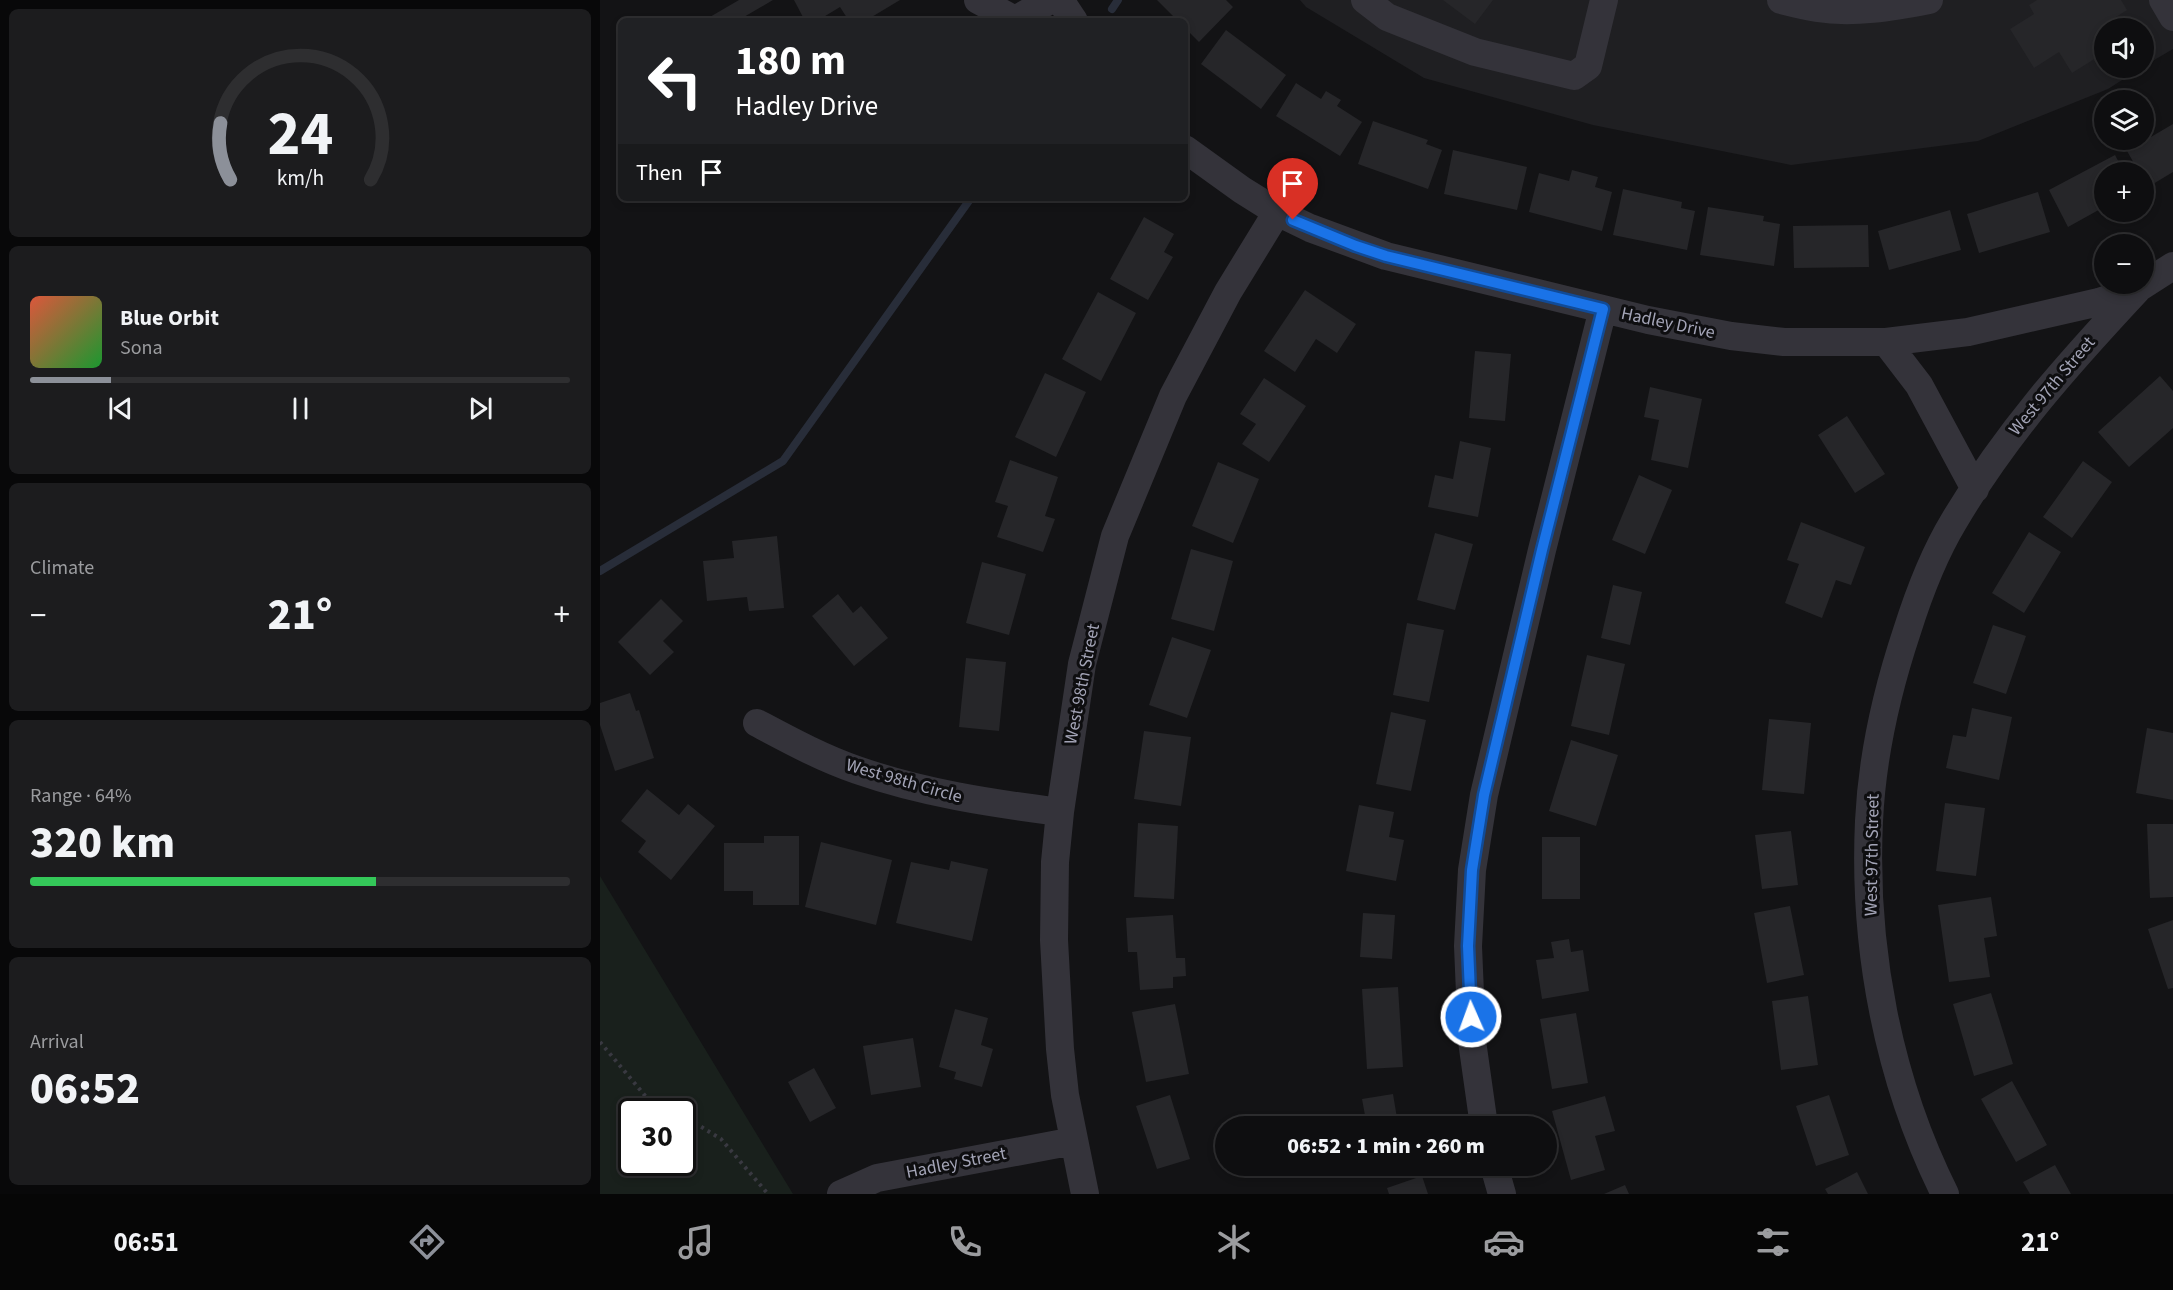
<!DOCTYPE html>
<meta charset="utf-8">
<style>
:root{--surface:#0e0e10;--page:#1c1c1e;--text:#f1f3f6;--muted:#9b9c9f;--line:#2e2e30;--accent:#8c9099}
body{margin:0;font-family:"Source Sans 3",sans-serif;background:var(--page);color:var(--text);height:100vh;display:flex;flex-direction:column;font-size:22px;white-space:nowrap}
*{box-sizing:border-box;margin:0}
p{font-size:20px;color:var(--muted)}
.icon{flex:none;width:33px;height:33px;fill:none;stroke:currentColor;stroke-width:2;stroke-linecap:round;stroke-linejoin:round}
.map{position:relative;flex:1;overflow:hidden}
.drawer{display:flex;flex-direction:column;gap:9px;padding:9px;background:#080809;width:600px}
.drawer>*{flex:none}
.hud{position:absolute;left:18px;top:18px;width:570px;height:183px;border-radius:9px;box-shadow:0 3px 9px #0003,0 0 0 2px var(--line);background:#202124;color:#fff;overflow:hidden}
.buttons{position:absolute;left:1494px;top:18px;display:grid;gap:12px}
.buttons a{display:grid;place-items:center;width:60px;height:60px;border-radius:50%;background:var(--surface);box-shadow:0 3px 9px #0003,0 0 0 2px var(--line);font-size:30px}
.speed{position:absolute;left:18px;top:1098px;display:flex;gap:12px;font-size:30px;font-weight:700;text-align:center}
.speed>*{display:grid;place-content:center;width:78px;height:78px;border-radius:50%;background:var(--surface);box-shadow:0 3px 9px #0003,0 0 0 2px var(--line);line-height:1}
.speed .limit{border:3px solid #111;border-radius:9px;background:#fff;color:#111}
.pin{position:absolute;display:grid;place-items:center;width:51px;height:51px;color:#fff;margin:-62px -26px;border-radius:50% 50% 50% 0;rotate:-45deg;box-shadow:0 0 6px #0007}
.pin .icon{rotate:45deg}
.me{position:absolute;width:66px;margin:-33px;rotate:358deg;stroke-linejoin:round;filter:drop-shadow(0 0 4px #0008)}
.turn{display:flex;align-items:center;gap:21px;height:126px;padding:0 18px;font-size:27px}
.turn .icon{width:78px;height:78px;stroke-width:2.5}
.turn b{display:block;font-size:42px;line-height:51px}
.then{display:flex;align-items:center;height:57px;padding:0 18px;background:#0003;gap:12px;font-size:22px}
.big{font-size:45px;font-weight:800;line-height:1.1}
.drawer .tile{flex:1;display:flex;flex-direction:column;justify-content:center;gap:9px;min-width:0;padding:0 21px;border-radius:9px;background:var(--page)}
.drawer .dial{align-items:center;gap:0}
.dial svg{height:156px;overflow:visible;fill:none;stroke:var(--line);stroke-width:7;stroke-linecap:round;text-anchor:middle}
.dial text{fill:var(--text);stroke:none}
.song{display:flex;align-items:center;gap:18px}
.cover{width:72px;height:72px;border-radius:9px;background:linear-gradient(135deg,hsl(10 70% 55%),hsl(130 70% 35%))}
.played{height:6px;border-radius:3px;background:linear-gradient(90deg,var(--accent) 15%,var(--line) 15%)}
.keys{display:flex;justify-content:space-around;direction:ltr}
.heat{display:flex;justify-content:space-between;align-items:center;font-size:33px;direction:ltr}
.charge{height:9px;border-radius:4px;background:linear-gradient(90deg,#34c759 64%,var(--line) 0)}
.trip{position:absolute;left:615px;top:1116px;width:342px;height:60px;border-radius:30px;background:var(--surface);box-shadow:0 3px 9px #0003,0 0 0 2px var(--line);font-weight:800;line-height:60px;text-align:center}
.tabs{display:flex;height:96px;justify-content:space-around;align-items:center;background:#060606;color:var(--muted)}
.tabs .icon{width:42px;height:42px}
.tabs .selected{color:var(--accent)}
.tabs b{font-size:27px;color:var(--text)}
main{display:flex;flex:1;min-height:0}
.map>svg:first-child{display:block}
</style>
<main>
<section class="drawer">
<div class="tile dial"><svg viewBox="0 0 100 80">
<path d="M14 69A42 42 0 1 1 86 69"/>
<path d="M14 69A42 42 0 0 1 9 40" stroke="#8c9099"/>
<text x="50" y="56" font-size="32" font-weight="700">24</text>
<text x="50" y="72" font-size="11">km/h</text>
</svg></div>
<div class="tile">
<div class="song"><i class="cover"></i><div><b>Blue Orbit</b><p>Sona</p></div></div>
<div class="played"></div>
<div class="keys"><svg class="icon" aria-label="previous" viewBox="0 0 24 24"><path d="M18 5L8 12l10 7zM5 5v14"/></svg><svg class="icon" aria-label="pause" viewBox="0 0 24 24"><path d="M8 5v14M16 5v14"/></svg><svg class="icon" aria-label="next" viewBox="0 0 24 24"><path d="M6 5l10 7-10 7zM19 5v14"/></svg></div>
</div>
<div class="tile"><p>Climate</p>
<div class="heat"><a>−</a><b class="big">21°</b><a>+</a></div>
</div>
<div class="tile"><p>Range · 64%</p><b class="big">320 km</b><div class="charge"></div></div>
<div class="tile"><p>Arrival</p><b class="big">06:52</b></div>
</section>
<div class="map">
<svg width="1573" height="1194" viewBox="0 0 1573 1194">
<rect width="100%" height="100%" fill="#131315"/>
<path fill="#1f1f22" d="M700,0H1573V49L1544,66V28H1504V68H1541L1508,89L1378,141L1191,165L993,125L824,78L706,7Z"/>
<path fill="#19201c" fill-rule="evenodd" d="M0,876L193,1194H0ZM32,1112H82V1162H32Z"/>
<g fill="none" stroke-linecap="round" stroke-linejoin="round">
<path stroke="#282d39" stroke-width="8" d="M512,9L518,0
M0,571L183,461L371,198"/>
</g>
<path fill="#262629" d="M139,0H173L137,21H103Z
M194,0H300L265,21H249L240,7L217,21H205Z
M557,0H626L633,7L599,42L585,28V21H578Z
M843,0H893L875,24Z
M1437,0H1521L1527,10L1502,26L1504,30V53L1472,73L1459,52L1434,68L1410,29L1434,14L1429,5Z
M626,30L686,75L661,109L601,64Z
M696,83L721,99L726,91L741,100L737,106L762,122L740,156L676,116Z
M773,121L828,140L826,144L842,150L828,189L758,164Z
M1573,124V172L1548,187L1544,179V172H1539L1527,151Z
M853,150L927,167L917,210L844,194Z
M1515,155L1524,172H1504V207L1468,227L1449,190Z
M972,170L998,177L995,187L1012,192L1002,231L929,212L939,173L969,181Z
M1023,189L1082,202L1081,208L1095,211L1087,250L1013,235Z
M1438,192L1450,232L1379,253L1367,214Z
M1108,207L1164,216L1163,221L1180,224L1174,266L1100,255Z
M1350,210L1361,250L1289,270L1278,231Z
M544,217L574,234L564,252L573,257L548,300L510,279Z
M1268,225L1269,267L1194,268L1193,226Z
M705,290L756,324L737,353L716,339L695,372L664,351Z
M498,292L536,313L501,381L462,359Z
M875,351L911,354L905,421L869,418Z
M445,373L486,392L456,457L415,437Z
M1560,376L1573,391V428L1529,467L1498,432Z
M664,378L706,406L669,462L642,444L656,424L640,414Z
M1050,387L1102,399L1088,468L1051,460L1059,420L1044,417Z
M1247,416L1285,474L1255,493L1218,435Z
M860,441L891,448L878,517L828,507L835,475L853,479Z
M410,460L458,477L445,516L455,519L443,552L397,537L408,506L395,502Z
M1483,461L1512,482L1472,538L1443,517Z
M618,462L659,479L633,543L592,526Z
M1039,475L1072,490L1045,554L1012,540Z
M1201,522L1265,547L1251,585L1236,580L1222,618L1185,603L1199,564L1187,560Z
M1429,532L1461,552L1424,613L1392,593Z
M835,533L873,544L855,610L817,600Z
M177,536L184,608L149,611L147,597L107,601L103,561L134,558L132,541Z
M591,549L633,561L614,631L571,619Z
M382,562L426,574L409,635L366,623Z
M1013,585L1042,592L1030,645L1001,638Z
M238,594L253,613L261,606L288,638L254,666L212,616Z
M61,599L83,621L63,641L74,652L50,675L18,642Z
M807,623L844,630L829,702L793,695Z
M1393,625L1426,636L1406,694L1373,683Z
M572,637L611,650L587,718L549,705Z
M987,655L1025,664L1009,735L971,726Z
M366,658L406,662L399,731L359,727Z
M30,693L36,711L39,710L54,758L15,771L0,725V703Z
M1372,708L1412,717L1399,780L1346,768L1353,735L1366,737Z
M791,712L826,720L811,791L776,784Z
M1169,719L1211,723L1204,794L1162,790Z
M1547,728L1573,733V800L1536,793Z
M544,731L591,737L581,806L534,799Z
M971,740L1018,755L996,826L949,811Z
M47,789L79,815L88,804L115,826L71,880L38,852L46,841L21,821Z
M1345,803L1385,808L1376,876L1336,871Z
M759,805L794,812L789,837L804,840L796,881L746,871Z
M538,823L578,826L574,899L534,897Z
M1547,824H1573V897L1550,898Z
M1191,831L1198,885L1162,889L1155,835Z
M164,836H199V905H153V891H124V843H164Z
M942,837H980V899H942Z
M221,842L292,860L276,925L205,907Z
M351,861L388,869L372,941L296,923L311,862L349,870Z
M1391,897L1397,936L1384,938L1390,977L1349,982L1338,905Z
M1190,906L1204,975L1167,983L1154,913Z
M763,913L795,915L792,959L760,957Z
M573,915L576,958H585L586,976L573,977V988L540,990L537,952H528L526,918Z
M1573,920V988L1568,989L1548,929Z
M969,939L971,952L983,950L989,991L942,999L936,960L954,958L951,942Z
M798,987L803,1067L767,1069L762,989Z
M1391,993L1413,1064L1374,1076L1353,1004Z
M1208,996L1218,1065L1181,1070L1172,1001Z
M575,1004L589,1074L546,1082L532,1012Z
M355,1009L388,1018L381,1045L393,1049L382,1087L354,1079L356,1072L339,1067Z
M976,1013L988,1083L952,1089L940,1019Z
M313,1038L321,1087L271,1095L263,1046Z
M214,1068L236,1108L210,1122L188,1082Z
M1412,1081L1447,1145L1416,1162L1381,1099Z
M793,1094L798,1124L812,1122L813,1126H767L762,1099Z
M570,1095L590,1159L557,1169L536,1106Z
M1229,1095L1249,1155L1216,1166L1196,1106Z
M1005,1096L1015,1131L995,1136L1005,1170L971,1180L952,1111Z
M1455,1165L1471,1194H1430L1423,1182Z
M1257,1172L1268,1194H1228L1225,1189Z
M822,1176L828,1194H789L787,1188Z
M1025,1185L1029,1194H1004Z"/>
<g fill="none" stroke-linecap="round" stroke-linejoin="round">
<path stroke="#393941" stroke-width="4" stroke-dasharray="3 4.5" stroke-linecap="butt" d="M0,1042L47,1098L76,1112
M82,1115L121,1139L168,1194"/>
<path stroke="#34333a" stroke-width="28" d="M378,0L415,20L450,0
M460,0L474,21
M765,0L787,17L875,52L974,76L988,66L1004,0
M1181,0C1193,3 1205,6 1217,8C1253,14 1293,7 1329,0
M1563,0L1573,17
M585,149L642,190L677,212L710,228L786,256L1048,320L1131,336L1184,342H1286L1368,332L1499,302L1537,289L1573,266
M1286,342L1319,385L1375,489
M157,723C189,740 222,758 257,770C323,793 390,803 460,812
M884,1126L872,1041L868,946L872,870L884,795L942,550L1003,309
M894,1166L902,1194
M241,1194L277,1178L474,1141
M485,1194L465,1095L460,1049L454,940L455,862L460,812L482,664L515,536L573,396L628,292L677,212
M1345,1194C1288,1080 1263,948 1269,821C1272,757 1287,691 1307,631C1319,593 1334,554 1354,521C1406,433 1468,364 1537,290"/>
</g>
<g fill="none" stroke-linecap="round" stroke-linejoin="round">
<g stroke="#114b97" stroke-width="15">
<path id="route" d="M693,220L756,246L786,256L1003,309L942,550L884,795L872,870L868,946L871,1017"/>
</g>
<use href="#route" stroke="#1a73e8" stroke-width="10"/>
</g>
<g text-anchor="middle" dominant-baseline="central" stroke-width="6" stroke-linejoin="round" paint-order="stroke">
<g font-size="18" fill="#a3a4b6" stroke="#0e0e10">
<text transform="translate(1068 323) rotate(12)">Hadley Drive</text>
<text transform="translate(1452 386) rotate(-50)">West 97th Street</text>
<text transform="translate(482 684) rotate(-79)">West 98th Street</text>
<text transform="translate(304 781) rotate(16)">West 98th Circle</text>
<text transform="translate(1272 855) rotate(-89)">West 97th Street</text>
<text transform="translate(356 1163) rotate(-11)">Hadley Street</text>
</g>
</g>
</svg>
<div class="buttons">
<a><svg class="icon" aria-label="sound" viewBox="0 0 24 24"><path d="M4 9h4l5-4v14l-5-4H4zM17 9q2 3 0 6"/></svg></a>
<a><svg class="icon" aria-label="layers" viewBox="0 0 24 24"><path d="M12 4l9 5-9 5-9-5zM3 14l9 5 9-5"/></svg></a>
<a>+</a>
<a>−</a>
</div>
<div class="speed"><div class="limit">30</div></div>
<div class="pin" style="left:693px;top:220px;background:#d93025"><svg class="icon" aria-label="arrive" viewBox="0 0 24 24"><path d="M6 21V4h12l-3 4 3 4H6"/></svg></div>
<svg class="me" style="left:871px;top:1017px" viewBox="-20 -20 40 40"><circle r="17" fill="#1a73e8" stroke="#fff" stroke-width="3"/><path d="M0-11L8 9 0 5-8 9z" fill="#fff"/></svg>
<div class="trip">06:52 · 1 min · 260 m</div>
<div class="hud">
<div class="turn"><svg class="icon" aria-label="left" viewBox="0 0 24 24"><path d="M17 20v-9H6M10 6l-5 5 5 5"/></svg><div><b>180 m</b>Hadley Drive</div></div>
<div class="then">Then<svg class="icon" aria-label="arrive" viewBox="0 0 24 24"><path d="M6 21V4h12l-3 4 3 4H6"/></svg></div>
</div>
</div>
</main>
<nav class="tabs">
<b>06:51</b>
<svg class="icon selected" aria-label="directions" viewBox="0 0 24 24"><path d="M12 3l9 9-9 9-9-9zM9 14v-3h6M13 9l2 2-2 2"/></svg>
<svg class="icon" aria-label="music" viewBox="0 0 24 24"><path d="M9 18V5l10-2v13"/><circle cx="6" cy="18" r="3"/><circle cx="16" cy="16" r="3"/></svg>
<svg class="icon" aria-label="phone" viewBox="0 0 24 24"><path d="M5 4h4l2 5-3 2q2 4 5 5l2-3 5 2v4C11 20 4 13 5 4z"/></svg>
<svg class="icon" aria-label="climate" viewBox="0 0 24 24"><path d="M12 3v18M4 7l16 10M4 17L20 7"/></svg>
<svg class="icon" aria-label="car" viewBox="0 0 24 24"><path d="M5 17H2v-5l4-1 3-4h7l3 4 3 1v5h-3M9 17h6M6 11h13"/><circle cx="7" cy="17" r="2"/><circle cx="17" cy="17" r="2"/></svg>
<svg class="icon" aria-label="filters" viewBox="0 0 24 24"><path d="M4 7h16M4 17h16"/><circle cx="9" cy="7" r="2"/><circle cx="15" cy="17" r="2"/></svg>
<b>21°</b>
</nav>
